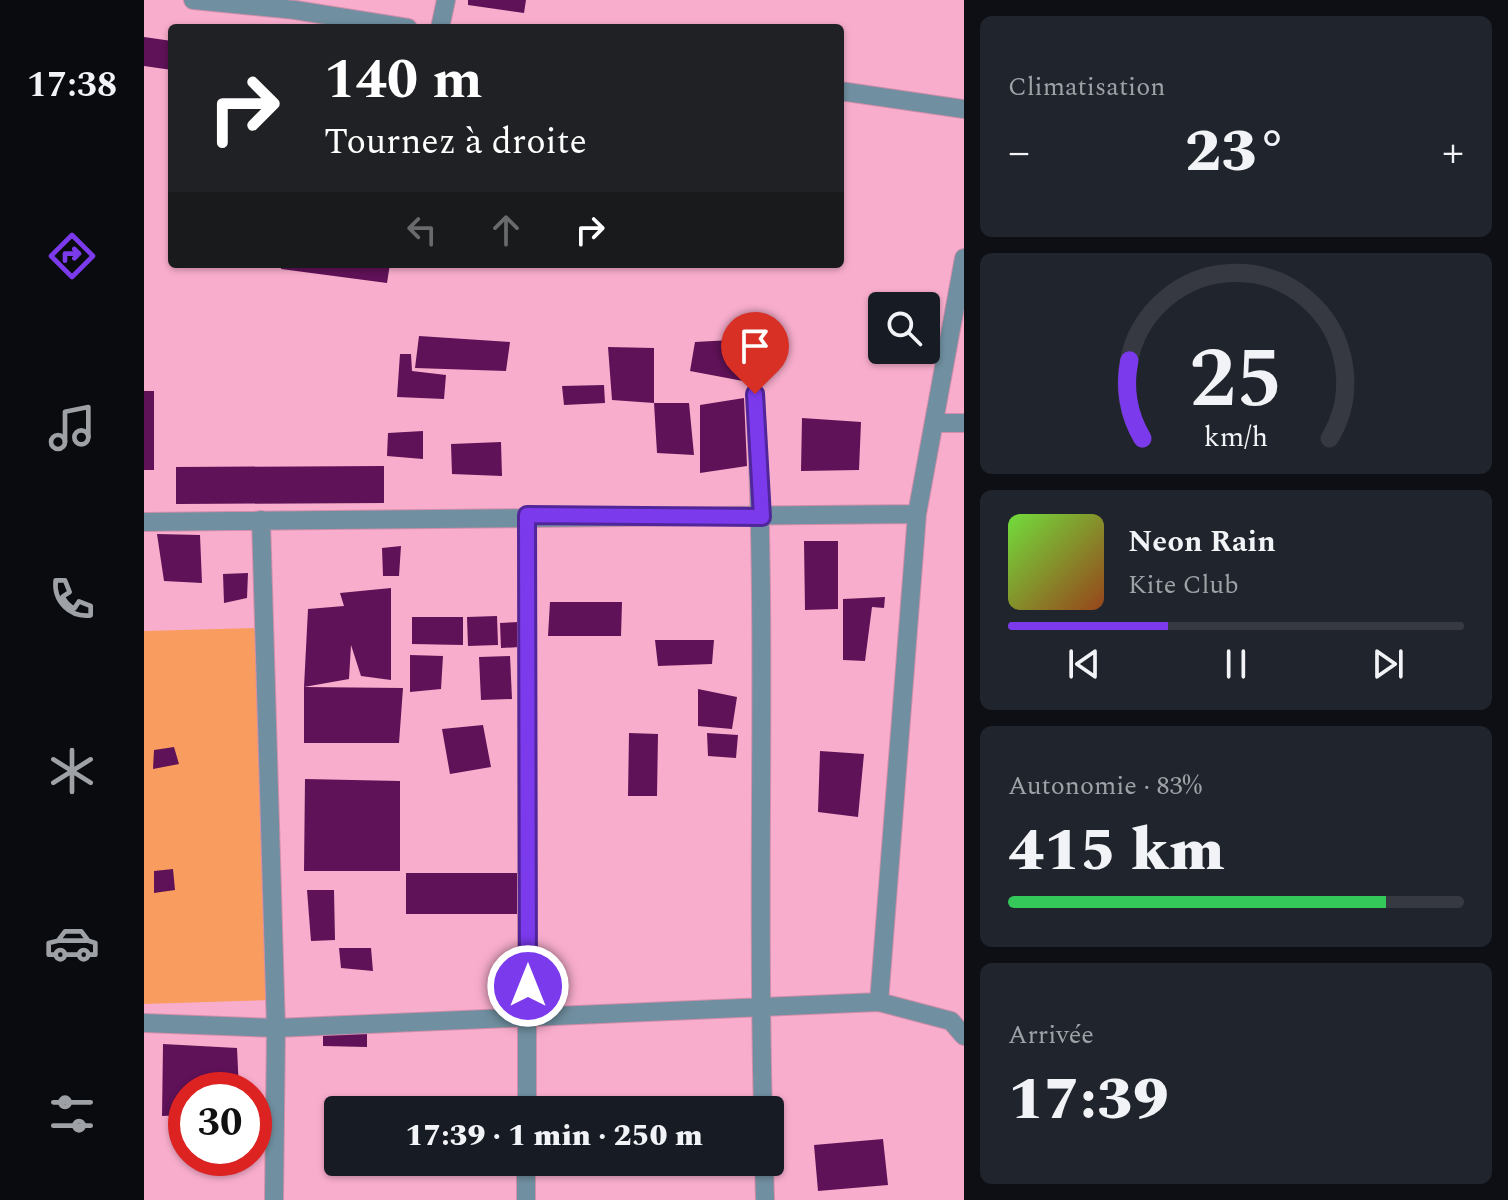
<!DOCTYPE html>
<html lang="fr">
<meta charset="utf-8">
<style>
:root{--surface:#171b24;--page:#20242c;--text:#f1f3f6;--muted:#9ea1a6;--line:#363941;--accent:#7c3aed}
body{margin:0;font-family:Spectral,serif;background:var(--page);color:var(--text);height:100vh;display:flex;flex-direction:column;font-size:30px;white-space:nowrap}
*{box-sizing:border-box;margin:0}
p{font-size:26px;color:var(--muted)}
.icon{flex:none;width:44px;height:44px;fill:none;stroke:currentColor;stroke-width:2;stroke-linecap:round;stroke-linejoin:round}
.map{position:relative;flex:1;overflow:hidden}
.panel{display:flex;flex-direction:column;gap:16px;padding:16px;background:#0d0f14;width:544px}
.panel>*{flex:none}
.top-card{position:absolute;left:24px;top:24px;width:676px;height:244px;border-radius:8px;box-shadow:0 2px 6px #0004;background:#202124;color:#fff;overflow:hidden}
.fabs{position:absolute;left:724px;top:292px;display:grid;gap:16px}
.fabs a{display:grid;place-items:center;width:72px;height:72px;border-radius:8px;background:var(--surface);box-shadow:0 2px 6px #0004;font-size:40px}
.speed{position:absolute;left:24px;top:1072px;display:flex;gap:16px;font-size:40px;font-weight:700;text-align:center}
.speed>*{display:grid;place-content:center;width:104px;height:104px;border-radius:50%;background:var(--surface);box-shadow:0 2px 6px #0004;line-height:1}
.speed .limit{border:12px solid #d22;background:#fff;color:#111}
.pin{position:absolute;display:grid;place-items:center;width:68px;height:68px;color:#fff;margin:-82px -34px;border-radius:50% 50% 50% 0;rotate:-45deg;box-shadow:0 0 8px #0007}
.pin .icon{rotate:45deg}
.me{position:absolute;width:88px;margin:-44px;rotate:0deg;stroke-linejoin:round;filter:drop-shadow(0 0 6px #0008)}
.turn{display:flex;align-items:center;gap:28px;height:168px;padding:0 24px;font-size:36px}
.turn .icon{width:104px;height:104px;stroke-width:2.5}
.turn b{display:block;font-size:56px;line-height:68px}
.lanes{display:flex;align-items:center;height:76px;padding:0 24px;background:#0003;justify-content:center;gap:40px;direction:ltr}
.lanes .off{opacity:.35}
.big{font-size:60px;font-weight:800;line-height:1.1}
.panel .tile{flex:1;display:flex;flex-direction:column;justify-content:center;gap:12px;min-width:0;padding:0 28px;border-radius:12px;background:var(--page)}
.panel .dial{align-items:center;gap:0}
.dial svg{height:208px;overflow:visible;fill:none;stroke:var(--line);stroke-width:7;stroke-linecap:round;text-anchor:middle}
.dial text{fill:var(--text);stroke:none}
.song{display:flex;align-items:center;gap:24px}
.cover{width:96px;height:96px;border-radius:12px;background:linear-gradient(135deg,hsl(100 70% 55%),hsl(20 70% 35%))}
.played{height:8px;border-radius:4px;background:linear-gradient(90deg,var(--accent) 35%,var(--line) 35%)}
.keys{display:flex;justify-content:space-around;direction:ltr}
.heat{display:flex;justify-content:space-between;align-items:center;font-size:44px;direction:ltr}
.charge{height:12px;border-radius:6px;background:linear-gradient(90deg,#34c759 83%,var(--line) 0)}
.trip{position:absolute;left:180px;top:1096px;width:460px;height:80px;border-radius:8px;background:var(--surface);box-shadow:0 2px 6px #0004;font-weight:800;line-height:80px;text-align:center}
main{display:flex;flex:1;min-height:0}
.dock{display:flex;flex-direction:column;width:144px;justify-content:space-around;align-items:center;background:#090b0e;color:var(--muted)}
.dock .icon{width:56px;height:56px}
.dock .active{color:var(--accent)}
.dock b{font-size:36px;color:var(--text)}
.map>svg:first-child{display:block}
</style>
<main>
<nav class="dock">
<b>17:38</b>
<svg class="icon active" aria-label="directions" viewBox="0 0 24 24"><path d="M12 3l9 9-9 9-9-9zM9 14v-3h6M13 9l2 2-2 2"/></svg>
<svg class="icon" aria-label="music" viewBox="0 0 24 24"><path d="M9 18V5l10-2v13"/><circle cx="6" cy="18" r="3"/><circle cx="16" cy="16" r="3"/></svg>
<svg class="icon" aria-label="phone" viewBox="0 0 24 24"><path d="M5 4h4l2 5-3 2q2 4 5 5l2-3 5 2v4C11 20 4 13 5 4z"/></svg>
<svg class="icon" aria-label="climate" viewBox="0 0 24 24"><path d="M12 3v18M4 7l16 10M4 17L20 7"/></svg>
<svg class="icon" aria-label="car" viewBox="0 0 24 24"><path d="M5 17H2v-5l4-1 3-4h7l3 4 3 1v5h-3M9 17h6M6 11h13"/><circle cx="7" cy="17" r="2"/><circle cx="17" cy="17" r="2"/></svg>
<svg class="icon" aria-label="filters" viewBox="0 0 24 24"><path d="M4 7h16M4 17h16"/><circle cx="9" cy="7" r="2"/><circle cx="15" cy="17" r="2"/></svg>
</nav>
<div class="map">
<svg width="820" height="1200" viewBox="0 0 820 1200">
<rect width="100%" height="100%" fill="#f8adcc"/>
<path fill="#f99c5f" d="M114,628L126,1000L0,1004V631Z"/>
<path fill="#5f1257" d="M324,0H382L380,13L324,5Z
M0,37L28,41V70L0,66Z
M138,264H246L243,283L137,269Z
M275,336L366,342L362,371L271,368Z
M605,339L599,381L546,371L551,342Z
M464,347L510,348V403L468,400Z
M256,354H267L268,371L302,375L300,399L253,397Z
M460,385L461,403L420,405L418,386Z
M0,391H10V470H0Z
M600,398L603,466L556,473V405Z
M510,403H545L550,455L513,453Z
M658,418L717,422L715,470L657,471Z
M279,431V459L243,456L244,433Z
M357,442L358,476L308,474L307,444Z
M240,466V503L32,504V467Z
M13,534L56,535L58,583L20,581Z
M660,541H694V609L661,610Z
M257,546L255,576H239L238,548Z
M104,573L103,598L80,603L79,574Z
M247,588V680L217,676L207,645L205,679L160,687L164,609L200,606L196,593Z
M741,597L740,608L728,607L721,661L699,660V599Z
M406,602H478L477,636H404Z
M353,616L354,645L324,646L323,617Z
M268,617H319V645L268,644Z
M375,622L376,647L357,648L356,623Z
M511,640H570L568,664L514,666Z
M266,655L299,656L297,689L266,692Z
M366,656L368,699L337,700L335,657Z
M160,687L259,688L255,743H160Z
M554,689L593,697L588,729L554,726Z
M339,725L347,767L306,774L298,729Z
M485,733L514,734L513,796H484Z
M563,733L594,735L592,758L564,756Z
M30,747L35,764L9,769L10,750Z
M676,751L720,754L714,817L674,812Z
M161,779L256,781V871H160Z
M29,869L31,890L10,893V871Z
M262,873H374V914H262Z
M163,890H190L191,940L167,941Z
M195,948H227L229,971L197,968Z
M223,1032V1047L179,1046V1033Z
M19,1044L93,1048L95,1090H42V1115L18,1116Z
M739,1139L744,1185L674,1191L670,1145Z"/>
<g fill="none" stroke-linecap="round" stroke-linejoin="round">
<g stroke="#d08eaa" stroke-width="20">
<path id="street" d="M49,0L151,10L264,28
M296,28L302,0
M696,91L820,109
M820,258L773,514L735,1002L807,1021L820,1036
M611,394C624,633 612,871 619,1110
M792,423H820
M383,515V1110
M117,520L132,1028L130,1200
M0,522L773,514
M0,1023L132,1028L735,1002
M620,1162L621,1200
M382,1200V1162"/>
</g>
<use href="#street" stroke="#708fa0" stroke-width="18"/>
</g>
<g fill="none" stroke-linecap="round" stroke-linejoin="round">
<g stroke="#51269a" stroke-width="20">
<path id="route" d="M384,986L383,515L618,517L611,394"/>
</g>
<use href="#route" stroke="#7c3aed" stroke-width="14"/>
</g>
</svg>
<div class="fabs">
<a><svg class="icon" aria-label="search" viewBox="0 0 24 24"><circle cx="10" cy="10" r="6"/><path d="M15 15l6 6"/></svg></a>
</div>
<div class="speed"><div class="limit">30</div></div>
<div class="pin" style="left:611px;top:394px;background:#d93025"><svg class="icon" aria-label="arrive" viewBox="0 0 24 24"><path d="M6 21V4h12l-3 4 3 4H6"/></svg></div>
<svg class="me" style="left:384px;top:986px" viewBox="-20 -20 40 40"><circle r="17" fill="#7c3aed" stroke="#fff" stroke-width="3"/><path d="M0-11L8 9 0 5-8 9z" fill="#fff"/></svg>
<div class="trip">17:39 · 1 min · 250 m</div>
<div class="top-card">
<div class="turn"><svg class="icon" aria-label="right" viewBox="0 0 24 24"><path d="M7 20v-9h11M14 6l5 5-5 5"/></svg><div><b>140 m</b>Tournez à droite</div></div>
<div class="lanes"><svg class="icon off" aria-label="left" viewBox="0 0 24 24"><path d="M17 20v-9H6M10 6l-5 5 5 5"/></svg><svg class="icon off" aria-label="ahead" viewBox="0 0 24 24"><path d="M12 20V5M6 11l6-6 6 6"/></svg><svg class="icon" aria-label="right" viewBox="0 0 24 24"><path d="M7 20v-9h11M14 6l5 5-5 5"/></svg></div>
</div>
</div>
<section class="panel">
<div class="tile"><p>Climatisation</p>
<div class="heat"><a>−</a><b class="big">23°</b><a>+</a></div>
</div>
<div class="tile dial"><svg viewBox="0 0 100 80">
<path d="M14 69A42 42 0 1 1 86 69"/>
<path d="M14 69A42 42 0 0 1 9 39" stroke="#7c3aed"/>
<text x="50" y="56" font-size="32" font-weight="700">25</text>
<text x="50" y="72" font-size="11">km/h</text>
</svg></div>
<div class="tile">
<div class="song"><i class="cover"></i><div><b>Neon Rain</b><p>Kite Club</p></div></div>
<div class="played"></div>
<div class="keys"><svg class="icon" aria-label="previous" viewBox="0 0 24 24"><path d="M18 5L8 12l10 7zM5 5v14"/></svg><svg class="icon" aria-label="pause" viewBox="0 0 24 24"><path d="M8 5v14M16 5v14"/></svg><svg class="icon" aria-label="next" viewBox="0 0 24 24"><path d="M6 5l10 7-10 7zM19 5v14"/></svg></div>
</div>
<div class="tile"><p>Autonomie · 83%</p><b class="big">415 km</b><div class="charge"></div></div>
<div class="tile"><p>Arrivée</p><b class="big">17:39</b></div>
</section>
</main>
